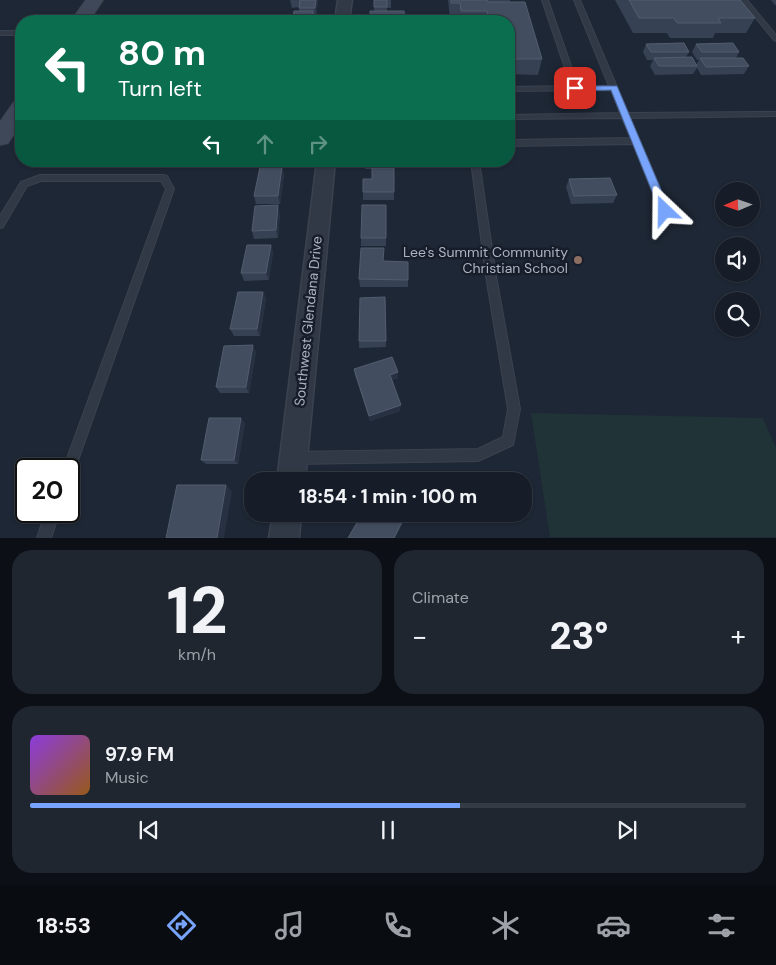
<!DOCTYPE html>
<meta charset="utf-8">
<style>
:root{--surface:#161d28;--page:#1f2630;--text:#f1f3f6;--muted:#9ea2a8;--line:#353b45;--accent:#78a5fb}
body{margin:0;font-family:"DM Sans",sans-serif;background:var(--page);color:var(--text);height:100vh;display:flex;flex-direction:column;font-size:19px;white-space:nowrap}
*{box-sizing:border-box;margin:0}
p{font-size:16px;color:var(--muted)}
.icon{flex:none;width:28px;height:28px;fill:none;stroke:currentColor;stroke-width:2;stroke-linecap:round;stroke-linejoin:round}
.map{position:relative;height:538px;overflow:hidden}
.sheet{display:flex;flex-direction:column;gap:12px;padding:12px;background:#0c1016;flex:1}
.sheet>*{flex:none}
.guide{position:absolute;left:15px;top:15px;width:500px;height:152px;border-radius:20px;box-shadow:0 1px 4px #0004,0 0 0 1px var(--line);background:#0b6e4f;color:#fff;overflow:hidden}
.needle{width:32px;rotate:268deg}
.controls{position:absolute;left:715px;top:182px;display:grid;gap:10px}
.controls a{display:grid;place-items:center;width:45px;height:45px;border-radius:50%;background:var(--surface);box-shadow:0 1px 4px #0004,0 0 0 1px var(--line);font-size:25px}
.speed{position:absolute;left:15px;top:458px;display:flex;gap:10px;font-size:25px;font-weight:700;text-align:center}
.speed>*{display:grid;place-content:center;width:65px;height:65px;border-radius:50%;background:var(--surface);box-shadow:0 1px 4px #0004,0 0 0 1px var(--line);line-height:1}
.speed .limit{border:2px solid #111;border-radius:8px;background:#fff;color:#111}
.pin{position:absolute;display:grid;place-items:center;width:42px;height:42px;color:#fff;margin:-21px;border-radius:10px;box-shadow:0 2px 8px #0006}
.me{position:absolute;width:55px;margin:-28px;rotate:337deg;stroke-linejoin:round;filter:drop-shadow(0 0 4px #0008)}
.turn{display:flex;align-items:center;gap:18px;height:105px;padding:0 20px;font-size:22px}
.turn .icon{width:65px;height:65px;stroke-width:2.5}
.turn b{display:block;font-size:35px;line-height:42px}
.lanes{display:flex;align-items:center;height:48px;padding:0 20px;background:#0003;justify-content:center;gap:25px;direction:ltr}
.lanes .off{opacity:.35}
.big{font-size:38px;font-weight:800;line-height:1.1}
.sheet .card{flex:1;display:flex;flex-direction:column;justify-content:center;gap:8px;min-width:0;padding:0 18px;border-radius:20px;background:var(--page)}
.sheet .dial{align-items:center;gap:0}
.dial b{font-size:65px;line-height:1}
.song{display:flex;align-items:center;gap:15px}
.cover{width:60px;height:60px;border-radius:8px;background:linear-gradient(135deg,hsl(270 70% 55%),hsl(30 70% 35%))}
.played{height:5px;border-radius:2px;background:linear-gradient(90deg,var(--accent) 60%,var(--line) 60%)}
.keys{display:flex;justify-content:space-around;direction:ltr}
.heat{display:flex;justify-content:space-between;align-items:center;font-size:28px;direction:ltr}
.sheet .tiles{flex:1;display:grid;gap:12px;grid-template-columns:1fr 1fr}
.card:last-child{grid-column:span 2}
.trip{position:absolute;left:244px;top:472px;width:288px;height:50px;border-radius:20px;background:var(--surface);box-shadow:0 1px 4px #0004,0 0 0 1px var(--line);font-weight:800;line-height:50px;text-align:center}
.menu{display:flex;height:80px;justify-content:space-around;align-items:center;background:#090c10;color:var(--muted)}
.menu .icon{width:35px;height:35px}
.menu .selected{color:var(--accent)}
.menu b{font-size:22px;color:var(--text)}
.map>svg:first-child{display:block}
</style>
<div class="map">
<svg width="776" height="538" viewBox="0 0 776 538">
<rect width="100%" height="100%" fill="#1e2735"/>
<path fill="#203337" d="M531,413L763,418L776,448V537H550Z"/>
<g fill="none" stroke-linecap="round" stroke-linejoin="round">
<g stroke="#3b424f" stroke-width="2">
<path id="lane" d="M542,0H548L578,86H609L574,0H580L628,113L776,112V116L630,118L670,211L665,214L660,211L633,144L509,146V140L631,138L622,118L509,119V115L620,113L611,90L509,91V87L571,86Z
M741,0H747L776,35V41L774,40Z
M0,31H21V35H0Z
M471,161H479L496,276L520,409L513,445L478,461L294,464L290,462L288,458L290,454L294,452L478,449L503,437L508,409L486,276Z
M40,175H164L167,176L174,189L75,469L74,474L69,475V469H63L166,189L161,181H41L27,186L3,227L0,228V216L21,182Z
M46,511H60L51,538H37Z"/>
</g>
<g stroke="#3b424f" stroke-width="3">
<path id="street" d="M338,0H352L349,21H335Z
M317,161H335L305,481H277Z
M273,514H301L299,538H269Z"/>
</g>
<g stroke="#3b424f" stroke-width="2">
<path id="secondary" d="M86,0H103L89,21H71Z
M21,100V123L8,143L0,145V122L14,102Z"/>
</g>
<use href="#lane" fill="#313946" fill-rule="evenodd"/>
<use href="#street" fill="#313946" fill-rule="evenodd"/>
<use href="#secondary" fill="#3f4859" fill-rule="evenodd"/>
</g>
<path fill="#364153" d="M290,0H318L316,16H314V21H293V18L299,11V7L292,8Z
M374,0H391V8H387V11H374Z
M448,0H510V2L542,59L538,75L509,74V21H459L458,18H450Z
M615,0H740L755,18L746,33H715L713,38H670L667,33H633Z
M771,0H776V5H775Z
M646,44L689,52L686,57L696,65L699,60H697L692,52L696,44L739,52L736,58L749,66L744,74L701,75L697,68L693,74L655,75L650,66L653,60H647L643,52Z
M268,161H289V163H268Z
M364,161H385V168H394V200H363V192L372,179V169H365Z
M282,167L284,175L280,204H256L254,196Z
M569,179L617,195L613,203L571,204L566,187Z
M386,205V246H361V238Z
M280,213L278,238L254,239L252,231Z
M271,245L273,252L269,280L244,281L241,273Z
M384,261L408,280V287H360L359,279Z
M263,292L266,299L260,336H234L230,329Z
M385,297L386,347L359,348V341Z
M256,352L249,393H220L216,387Z
M354,369L398,372V378L392,380L400,411L370,421L355,375Z
M245,423L238,464H206L201,460Z"/>
<path fill="#273142" d="M316,0H318V2L316,16L315,8Z
M313,11L314,21H312Z
M282,167L284,175L280,204L278,196Z
M278,205L280,213L278,238L276,230Z
M271,245L273,252L269,280L266,273Z
M263,292L266,299L260,336L257,329Z
M253,345L256,352L249,393L246,387Z
M398,372V378L390,381V375Z
M401,405L400,411L370,421L369,416Z
M241,418L245,423L238,464L234,460Z
M226,485L232,491L224,538H217Z
M406,514V518L395,538H394Z"/>
<path fill="#424d5f" stroke="#535d6f" d="M300,0H316L315,8H299Z
M374,0H387V7H374Z
M451,0H487L488,2H525L542,59H510L509,52V21H489L487,11H461L460,3H451Z
M629,0H740L755,18H718L721,23H677L674,18H639Z
M294,11H313L312,21H296L297,18H293Z
M370,11H404L405,21H370Z
M684,43L689,52H651L646,44Z
M733,43L739,52H702L696,44Z
M692,57L697,66H659L654,58Z
M700,58H743L749,66L706,67Z
M260,167H282L278,196H254Z
M372,168H394V192H363V179H372Z
M610,178L617,195L574,196L569,179Z
M278,205L276,230L252,231L255,206Z
M362,205H386V238H361Z
M247,245H271L266,273H241Z
M361,248H384L383,261L408,262V280L359,279Z
M238,292H263L257,329H230Z
M385,297L386,341H359L360,298Z
M253,345L246,387H216L224,346Z
M392,357L398,372L390,375L401,405L369,416L354,369Z
M209,418H241L234,460H201Z
M177,485H226L217,538H166Z
M362,514H406L394,538H348Z"/>
<path fill="#78a5fb" stroke="#4e6ba3" d="M572,86H617L670,211L669,214H661L660,211L611,90L575,91L572,90Z"/>
<circle fill="#8d6e63" stroke="#171e2a" stroke-width="2" cx="578" cy="260" r="5"/>
<g text-anchor="middle" dominant-baseline="central" stroke-width="5" stroke-linejoin="round" paint-order="stroke">
<g font-size="14" fill="#abb3c4" stroke="#171e2a" text-anchor="end">
<text x="568" y="252">Lee's Summit Community<tspan x="568" dy="16">Christian School</tspan></text>
</g>
<g font-size="14" fill="#abb3c4" stroke="#171e2a">
<text transform="translate(308 321) rotate(-84)">Southwest Glendana Drive</text>
</g>
</g>
</svg>
<div class="controls">
<a><svg class="needle" viewBox="-14 -14 28 28"><path d="M0-13l5 13h-10z" fill="#e53935"/><path d="M0 13l5-13h-10z" fill="#9ea2a8"/></svg></a>
<a><svg class="icon" aria-label="sound" viewBox="0 0 24 24"><path d="M4 9h4l5-4v14l-5-4H4zM17 9q2 3 0 6"/></svg></a>
<a><svg class="icon" aria-label="search" viewBox="0 0 24 24"><circle cx="10" cy="10" r="6"/><path d="M15 15l6 6"/></svg></a>
</div>
<div class="speed"><div class="limit">20</div></div>
<div class="pin" style="left:575px;top:88px;background:#d93025"><svg class="icon" aria-label="arrive" viewBox="0 0 24 24"><path d="M6 21V4h12l-3 4 3 4H6"/></svg></div>
<svg class="me" style="left:665px;top:211px" viewBox="-20 -20 40 40"><path d="M0-17L14 15 0 8-14 15z" fill="#78a5fb" stroke="#fff" stroke-width="4"/></svg>
<div class="trip">18:54 · 1 min · 100 m</div>
<div class="guide">
<div class="turn"><svg class="icon" aria-label="left" viewBox="0 0 24 24"><path d="M17 20v-9H6M10 6l-5 5 5 5"/></svg><div><b>80 m</b>Turn left</div></div>
<div class="lanes"><svg class="icon" aria-label="left" viewBox="0 0 24 24"><path d="M17 20v-9H6M10 6l-5 5 5 5"/></svg><svg class="icon off" aria-label="ahead" viewBox="0 0 24 24"><path d="M12 20V5M6 11l6-6 6 6"/></svg><svg class="icon off" aria-label="right" viewBox="0 0 24 24"><path d="M7 20v-9h11M14 6l5 5-5 5"/></svg></div>
</div>
</div>
<section class="sheet">
<div class="tiles">
<div class="card dial"><b>12</b><p>km/h</p></div>
<div class="card"><p>Climate</p>
<div class="heat"><a>−</a><b class="big">23°</b><a>+</a></div>
</div>
<div class="card">
<div class="song"><i class="cover"></i><div><b>97.9 FM</b><p>Music</p></div></div>
<div class="played"></div>
<div class="keys"><svg class="icon" aria-label="previous" viewBox="0 0 24 24"><path d="M18 5L8 12l10 7zM5 5v14"/></svg><svg class="icon" aria-label="pause" viewBox="0 0 24 24"><path d="M8 5v14M16 5v14"/></svg><svg class="icon" aria-label="next" viewBox="0 0 24 24"><path d="M6 5l10 7-10 7zM19 5v14"/></svg></div>
</div>
</div>
</section>
<nav class="menu">
<b>18:53</b>
<svg class="icon selected" aria-label="directions" viewBox="0 0 24 24"><path d="M12 3l9 9-9 9-9-9zM9 14v-3h6M13 9l2 2-2 2"/></svg>
<svg class="icon" aria-label="music" viewBox="0 0 24 24"><path d="M9 18V5l10-2v13"/><circle cx="6" cy="18" r="3"/><circle cx="16" cy="16" r="3"/></svg>
<svg class="icon" aria-label="phone" viewBox="0 0 24 24"><path d="M5 4h4l2 5-3 2q2 4 5 5l2-3 5 2v4C11 20 4 13 5 4z"/></svg>
<svg class="icon" aria-label="climate" viewBox="0 0 24 24"><path d="M12 3v18M4 7l16 10M4 17L20 7"/></svg>
<svg class="icon" aria-label="car" viewBox="0 0 24 24"><path d="M5 17H2v-5l4-1 3-4h7l3 4 3 1v5h-3M9 17h6M6 11h13"/><circle cx="7" cy="17" r="2"/><circle cx="17" cy="17" r="2"/></svg>
<svg class="icon" aria-label="filters" viewBox="0 0 24 24"><path d="M4 7h16M4 17h16"/><circle cx="9" cy="7" r="2"/><circle cx="15" cy="17" r="2"/></svg>
</nav>
